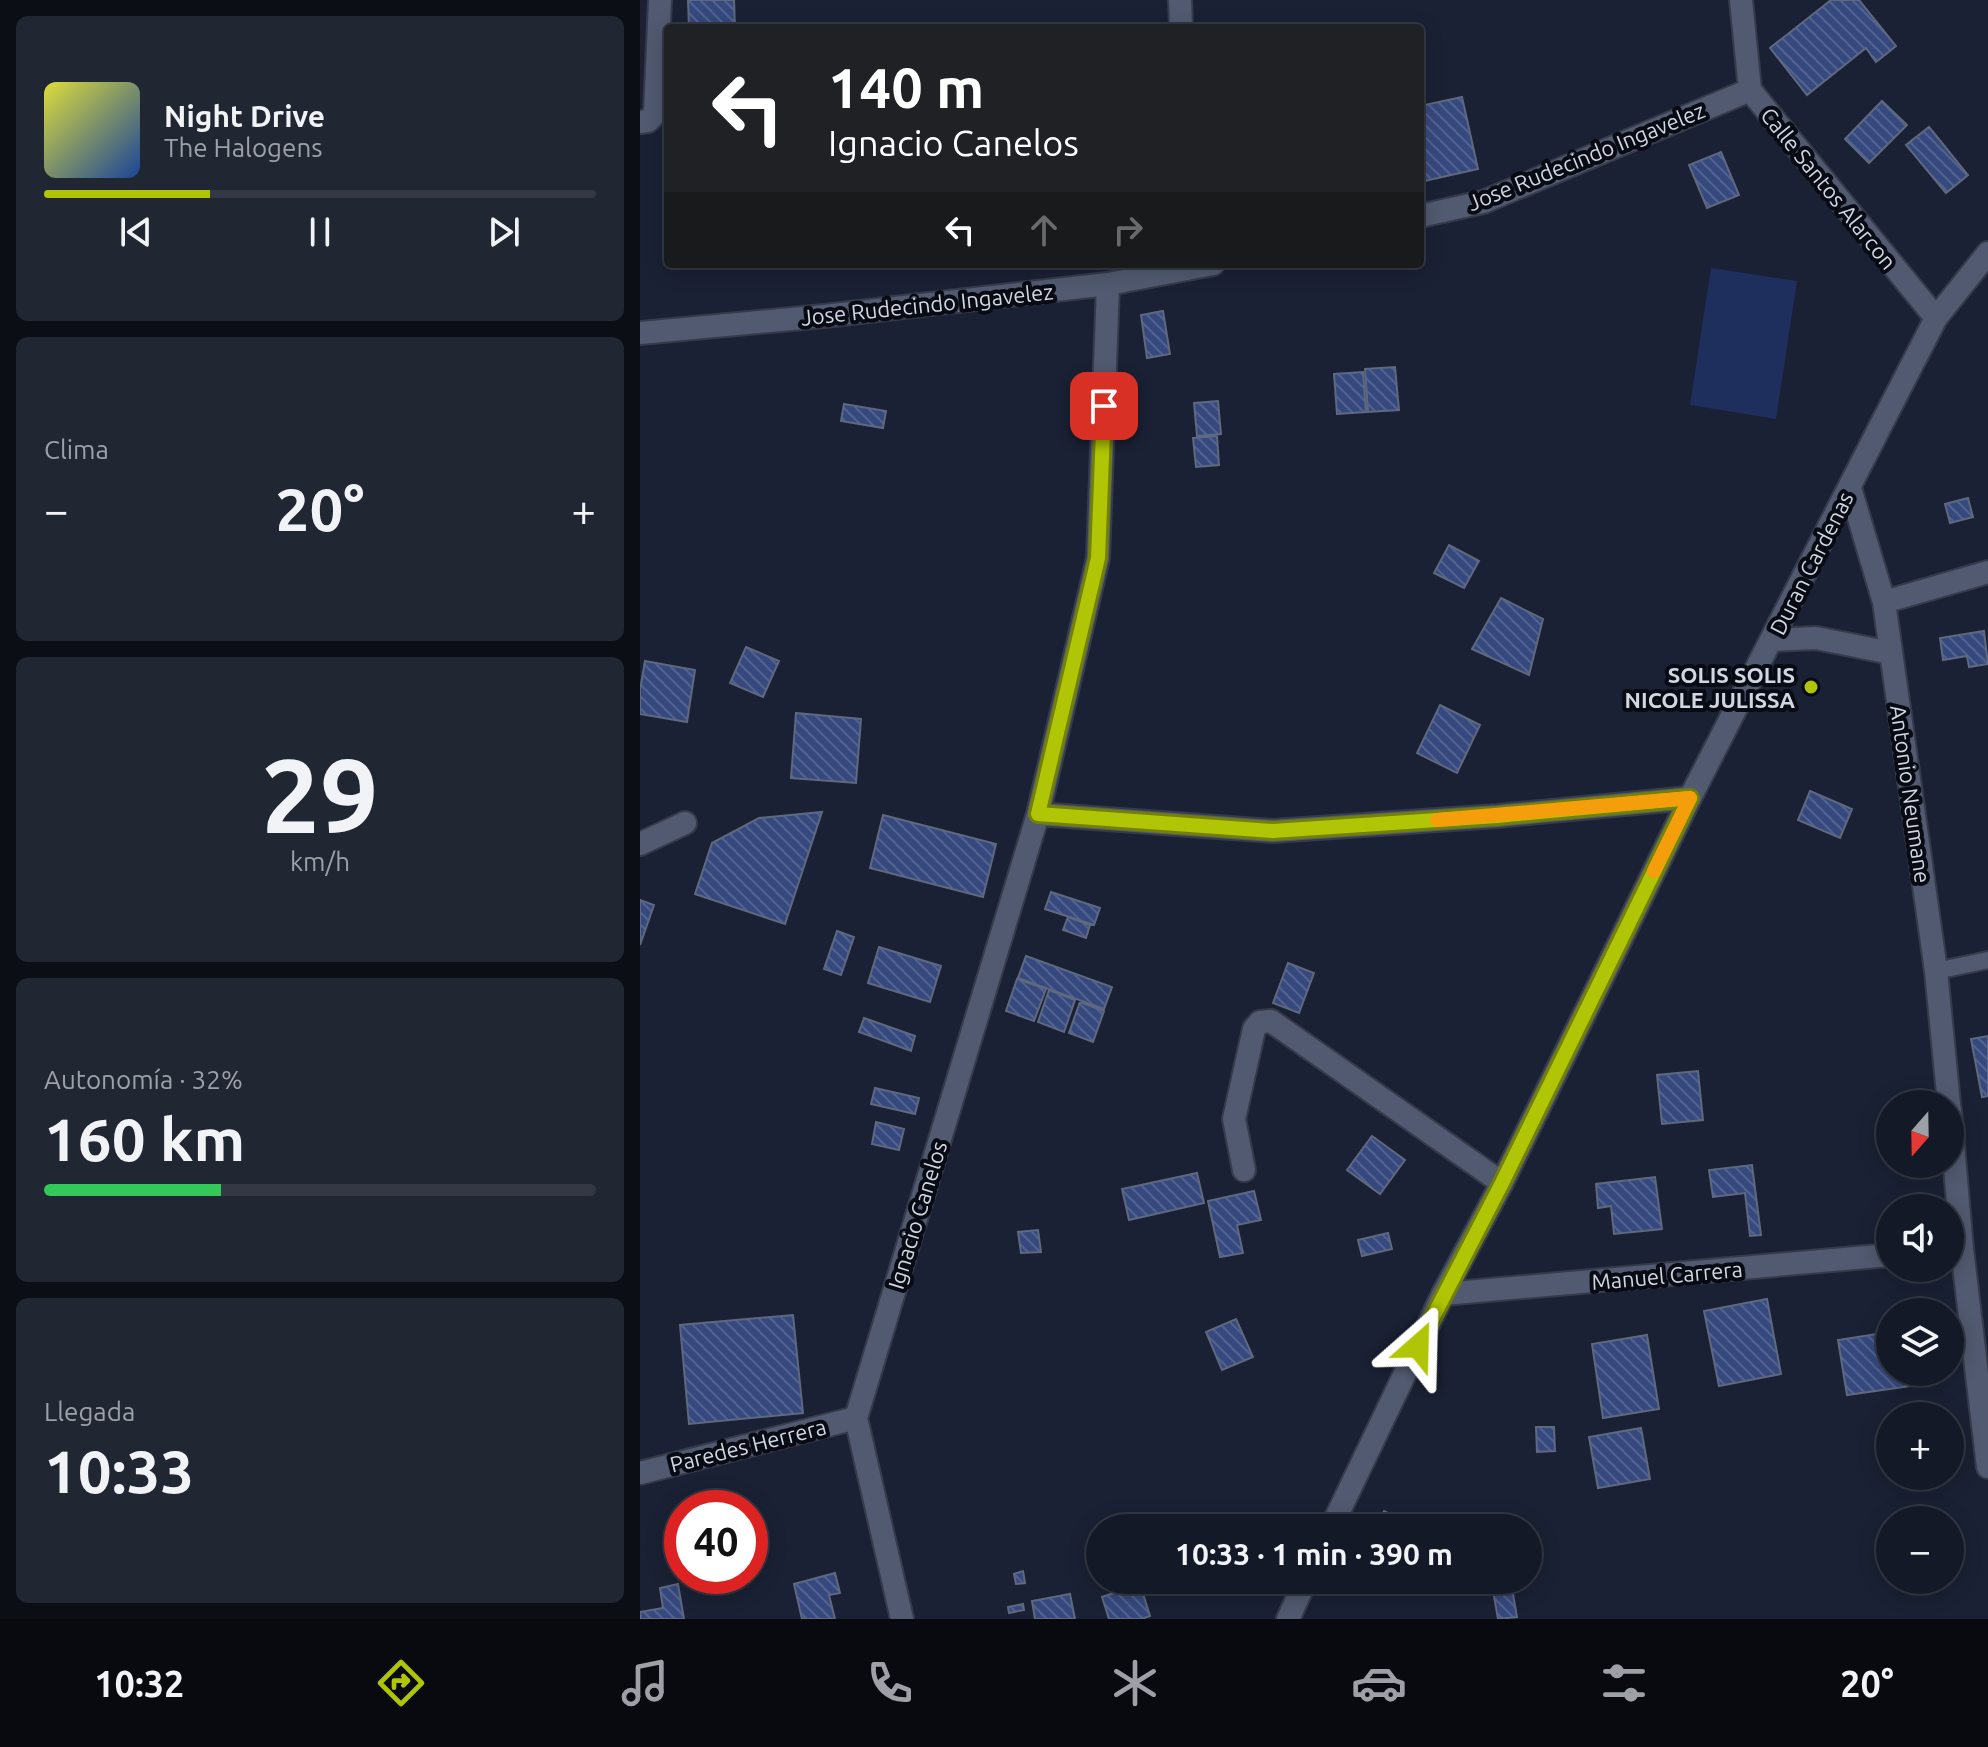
<!DOCTYPE html>
<html lang="es">
<meta charset="utf-8">
<style>
:root{--surface:#141927;--page:#212633;--text:#f1f3f6;--muted:#9da0a7;--line:#333844;--accent:#afc505}
body{margin:0;font-family:Ubuntu,sans-serif;background:var(--page);color:var(--text);height:100vh;display:flex;flex-direction:column;font-size:30px;white-space:nowrap}
*{box-sizing:border-box;margin:0}
p{font-size:26px;color:var(--muted)}
.icon{flex:none;width:44px;height:44px;fill:none;stroke:currentColor;stroke-width:2;stroke-linecap:round;stroke-linejoin:round}
.map{position:relative;flex:1;overflow:hidden}
.details{display:flex;flex-direction:column;gap:16px;padding:16px;background:#0b0e15;width:640px}
.details>*{flex:none}
.guide{position:absolute;left:24px;top:24px;width:760px;height:244px;border-radius:8px;box-shadow:0 4px 20px #0003,0 0 0 2px var(--line);background:#202124;color:#fff;overflow:hidden}
.needle{width:52px;rotate:200deg}
.fabs{position:absolute;left:1236px;top:1090px;display:grid;gap:16px}
.fabs a{display:grid;place-items:center;width:88px;height:88px;border-radius:50%;background:var(--surface);box-shadow:0 4px 20px #0003,0 0 0 2px var(--line);font-size:40px}
.speed{position:absolute;left:24px;top:1490px;display:flex;gap:16px;font-size:40px;font-weight:700;text-align:center}
.speed>*{display:grid;place-content:center;width:104px;height:104px;border-radius:50%;background:var(--surface);box-shadow:0 4px 20px #0003,0 0 0 2px var(--line);line-height:1}
.speed .limit{border:12px solid #d22;background:#fff;color:#111}
.pin{position:absolute;display:grid;place-items:center;width:68px;height:68px;color:#fff;margin:-34px;border-radius:16px;box-shadow:0 4px 12px #0006}
.me{position:absolute;width:88px;margin:-44px;rotate:25deg;stroke-linejoin:round;filter:drop-shadow(0 0 6px #0008)}
.turn{display:flex;align-items:center;gap:28px;height:168px;padding:0 32px;font-size:36px}
.turn .icon{width:104px;height:104px;stroke-width:2.5}
.turn b{display:block;font-size:56px;line-height:68px}
.lanes{display:flex;align-items:center;height:76px;padding:0 32px;background:#0003;justify-content:center;gap:40px;direction:ltr}
.lanes .off{opacity:.35}
.big{font-size:60px;font-weight:600;line-height:1.1}
.details .widget{flex:1;display:flex;flex-direction:column;justify-content:center;gap:12px;min-width:0;padding:0 28px;border-radius:12px;background:var(--page)}
.details .dial{align-items:center;gap:0}
.dial b{font-size:104px;line-height:1}
.song{display:flex;align-items:center;gap:24px}
.cover{width:96px;height:96px;border-radius:12px;background:linear-gradient(135deg,hsl(60 70% 55%),hsl(220 70% 35%))}
.played{height:8px;border-radius:4px;background:linear-gradient(90deg,var(--accent) 30%,var(--line) 30%)}
.keys{display:flex;justify-content:space-around;direction:ltr}
.heat{display:flex;justify-content:space-between;align-items:center;font-size:44px;direction:ltr}
.charge{height:12px;border-radius:6px;background:linear-gradient(90deg,#34c759 32%,var(--line) 0)}
.trip{position:absolute;left:446px;top:1514px;width:456px;height:80px;border-radius:40px;background:var(--surface);box-shadow:0 4px 20px #0003,0 0 0 2px var(--line);font-weight:600;line-height:80px;text-align:center}
.tabs{display:flex;height:128px;justify-content:space-around;align-items:center;background:#080a10;color:var(--muted)}
.tabs .icon{width:56px;height:56px}
.tabs .on{color:var(--accent)}
.tabs b{font-size:36px;color:var(--text)}
main{display:flex;flex:1;min-height:0}
.map>svg:first-child{display:block}
</style>
<main>
<section class="details">
<div class="widget">
<div class="song"><i class="cover"></i><div><b>Night Drive</b><p>The Halogens</p></div></div>
<div class="played"></div>
<div class="keys"><svg class="icon" aria-label="previous" viewBox="0 0 24 24"><path d="M18 5L8 12l10 7zM5 5v14"/></svg><svg class="icon" aria-label="pause" viewBox="0 0 24 24"><path d="M8 5v14M16 5v14"/></svg><svg class="icon" aria-label="next" viewBox="0 0 24 24"><path d="M6 5l10 7-10 7zM19 5v14"/></svg></div>
</div>
<div class="widget"><p>Clima</p>
<div class="heat"><a>−</a><b class="big">20°</b><a>+</a></div>
</div>
<div class="widget dial"><b>29</b><p>km/h</p></div>
<div class="widget"><p>Autonomía · 32%</p><b class="big">160 km</b><div class="charge"></div></div>
<div class="widget"><p>Llegada</p><b class="big">10:33</b></div>
</section>
<div class="map">
<svg width="1348" height="1619" viewBox="0 0 1348 1619">
<defs>
<pattern id="building-back-hatch" width="6" height="6" patternUnits="userSpaceOnUse" patternTransform="scale(2)"><rect width="6" height="6" fill="#36497e"/><path d="M-1 5l2 2M0 0l6 6M5-1l2 2" fill="none" stroke="#526290"/></pattern>
</defs>
<rect width="100%" height="100%" fill="#1a2134"/>
<path fill="#1f2f5d" d="M1071,268L1157,281L1136,419L1050,405Z"/>
<path fill="url(#building-back-hatch)" stroke="#5e687e" stroke-width="2" d="M48,0H94L95,28H49Z
M1191,0H1219L1256,46L1236,62L1226,48L1167,95L1130,48Z
M822,97L838,169L780,182V106Z
M1242,101L1267,125L1229,163L1205,139Z
M1289,127L1328,175L1306,193L1266,145Z
M1081,152L1099,195L1067,208L1049,165Z
M523,311L530,354L507,358L501,315Z
M755,367L759,410L728,412L725,369Z
M723,372L726,412L697,414L694,374Z
M578,401L581,434L557,436L554,403Z
M204,404L246,411L243,428L201,421Z
M577,436L579,465L556,467L553,438Z
M1328,498L1333,517L1310,523L1305,504Z
M809,545L839,561L824,588L794,573Z
M861,598L903,619L889,675L832,649Z
M1344,631L1348,664L1329,667L1327,656L1303,660L1300,638Z
M106,647L139,661L123,697L90,683Z
M5,661L55,670L47,722L0,714V690Z
M800,705L840,725L817,773L777,753Z
M156,713L221,719L216,783L151,778Z
M1170,791L1212,809L1200,838L1158,820Z
M182,812L145,924L55,894L72,843L119,818Z
M243,815L356,844L343,897L230,868Z
M411,892L460,908L454,925L405,909Z
M0,900L14,905L0,945Z
M428,917L450,925L446,938L423,930Z
M197,931L214,937L201,975L184,969Z
M239,947L301,966L290,1002L228,983Z
M386,956L472,987L464,1009L378,978Z
M648,963L674,973L659,1013L633,1003Z
M377,979L406,989L394,1021L366,1011Z
M409,990L435,1000L424,1032L398,1022Z
M440,1002L464,1011L453,1042L429,1033Z
M224,1018L275,1036L271,1051L219,1032Z
M1348,1036V1096L1342,1097L1331,1039Z
M1058,1071L1063,1120L1022,1124L1017,1075Z
M235,1088L279,1098L275,1114L231,1104Z
M236,1122L264,1129L259,1150L232,1144Z
M732,1136L765,1160L740,1194L707,1170Z
M1112,1165L1121,1235L1110,1236L1105,1193L1073,1197L1069,1170Z
M557,1173L564,1203L489,1220L482,1189Z
M1015,1177L1022,1229L974,1234L971,1206L958,1208L956,1184Z
M614,1191L621,1220L597,1225L603,1253L580,1257L568,1201Z
M398,1230L401,1252L381,1253L378,1232Z
M748,1233L752,1249L722,1256L718,1240Z
M1127,1299L1141,1374L1079,1386L1064,1311Z
M153,1315L163,1413L49,1424L40,1325Z
M596,1319L613,1357L582,1370L566,1332Z
M1250,1332V1372H1269L1271,1386L1207,1395L1198,1340Z
M1007,1335L1019,1409L963,1418L952,1344Z
M896,1427H914L915,1451L897,1452Z
M1001,1428L1010,1479L958,1488L949,1437Z
M744,1511L770,1524L768,1528H743L737,1525Z
M383,1571L385,1583L376,1584L374,1574Z
M195,1573L200,1593L189,1595L195,1619H162L154,1584Z
M38,1584L44,1619H1L0,1612L23,1608L20,1588Z
M500,1584L510,1616L502,1619H469L462,1597Z
M872,1588L877,1617L858,1619L853,1591Z
M430,1594L435,1619H395L392,1601Z
M383,1604L384,1610L369,1613L368,1607Z"/>
<g fill="none" stroke-linecap="round" stroke-linejoin="round">
<g stroke="#363b4b" stroke-width="20">
<path id="service" d="M1296,971L1348,960"/>
</g>
<g stroke="#363b4b" stroke-width="26">
<path id="minor" d="M540,0L541,28
M1101,0L1110,90L1296,318
M0,122L8,121L15,114L20,0
M780,216L843,202L1110,90
M0,333L184,316L468,284L573,264
M1210,488L1244,602L1296,971L1309,1104
M1244,602L1348,572
M398,814L633,831L857,816L1050,798
M0,844L45,823
M1310,1110L1322,1249L1348,1467
M604,1170L594,1119L614,1029L620,1022L631,1021L862,1183
M803,1294L1250,1255
M0,1473L216,1418
M262,1619L216,1418L398,814L458,558L468,284"/>
</g>
<g stroke="#363b4b" stroke-width="26">
<path id="tertiary" d="M1132,640L1176,638L1251,653
M691,1528L803,1294L862,1183L1050,798L1242,423L1296,318L1348,253
M648,1619L666,1580"/>
</g>
<use href="#service" stroke="#515a70" stroke-width="16"/>
<use href="#minor" stroke="#515a70" stroke-width="22"/>
<use href="#tertiary" stroke="#515a70" stroke-width="22"/>
</g>
<g fill="none" stroke-linecap="round" stroke-linejoin="round">
<g stroke="#728003" stroke-width="20">
<path id="route" d="M464,406L458,558L398,814L633,831L857,816L1050,798L862,1183L778,1346"/>
</g>
<use href="#route" stroke="#afc505" stroke-width="14"/>
<path stroke="#f59e0b" stroke-width="14" d="M797,820L1050,798L1014,871"/>
</g>
<circle fill="#afc505" stroke="#080b13" stroke-width="3" cx="1171" cy="687" r="8"/>
<g text-anchor="middle" dominant-baseline="central" stroke-width="8" stroke-linejoin="round" paint-order="stroke">
<g font-size="22" fill="#d0d6e2" stroke="#080b13">
<text transform="translate(946 156) rotate(-22)">Jose Rudecindo Ingavelez</text>
<text transform="translate(1189 188) rotate(51)">Calle Santos Alarcon</text>
<text transform="translate(287 304) rotate(-6)">Jose Rudecindo Ingavelez</text>
<text transform="translate(1171 563) rotate(-63)">Duran Cardenas</text>
<text transform="translate(1271 794) rotate(82)">Antonio Neumane</text>
<text transform="translate(277 1215) rotate(-73)">Ignacio Canelos</text>
<text transform="translate(1027 1275) rotate(-5)">Manuel Carrera</text>
<text transform="translate(108 1445) rotate(-14)">Paredes Herrera</text>
</g>
<g font-size="22" font-weight="bold" fill="#d0d6e2" stroke="#080b13" text-anchor="end">
<text x="1155" y="674">SOLIS SOLIS<tspan x="1155" dy="25">NICOLE JULISSA</tspan></text>
</g>
</g>
</svg>
<div class="fabs">
<a><svg class="needle" viewBox="-14 -14 28 28"><path d="M0-13l5 13h-10z" fill="#e53935"/><path d="M0 13l5-13h-10z" fill="#9da0a7"/></svg></a>
<a><svg class="icon" aria-label="sound" viewBox="0 0 24 24"><path d="M4 9h4l5-4v14l-5-4H4zM17 9q2 3 0 6"/></svg></a>
<a><svg class="icon" aria-label="layers" viewBox="0 0 24 24"><path d="M12 4l9 5-9 5-9-5zM3 14l9 5 9-5"/></svg></a>
<a>+</a>
<a>−</a>
</div>
<div class="speed"><div class="limit">40</div></div>
<div class="pin" style="left:464px;top:406px;background:#d93025"><svg class="icon" aria-label="arrive" viewBox="0 0 24 24"><path d="M6 21V4h12l-3 4 3 4H6"/></svg></div>
<svg class="me" style="left:778px;top:1346px" viewBox="-20 -20 40 40"><path d="M0-17L14 15 0 8-14 15z" fill="#afc505" stroke="#fff" stroke-width="4"/></svg>
<div class="trip">10:33 · 1 min · 390 m</div>
<div class="guide">
<div class="turn"><svg class="icon" aria-label="left" viewBox="0 0 24 24"><path d="M17 20v-9H6M10 6l-5 5 5 5"/></svg><div><b>140 m</b>Ignacio Canelos</div></div>
<div class="lanes"><svg class="icon" aria-label="left" viewBox="0 0 24 24"><path d="M17 20v-9H6M10 6l-5 5 5 5"/></svg><svg class="icon off" aria-label="ahead" viewBox="0 0 24 24"><path d="M12 20V5M6 11l6-6 6 6"/></svg><svg class="icon off" aria-label="right" viewBox="0 0 24 24"><path d="M7 20v-9h11M14 6l5 5-5 5"/></svg></div>
</div>
</div>
</main>
<nav class="tabs">
<b>10:32</b>
<svg class="icon on" aria-label="directions" viewBox="0 0 24 24"><path d="M12 3l9 9-9 9-9-9zM9 14v-3h6M13 9l2 2-2 2"/></svg>
<svg class="icon" aria-label="music" viewBox="0 0 24 24"><path d="M9 18V5l10-2v13"/><circle cx="6" cy="18" r="3"/><circle cx="16" cy="16" r="3"/></svg>
<svg class="icon" aria-label="phone" viewBox="0 0 24 24"><path d="M5 4h4l2 5-3 2q2 4 5 5l2-3 5 2v4C11 20 4 13 5 4z"/></svg>
<svg class="icon" aria-label="climate" viewBox="0 0 24 24"><path d="M12 3v18M4 7l16 10M4 17L20 7"/></svg>
<svg class="icon" aria-label="car" viewBox="0 0 24 24"><path d="M5 17H2v-5l4-1 3-4h7l3 4 3 1v5h-3M9 17h6M6 11h13"/><circle cx="7" cy="17" r="2"/><circle cx="17" cy="17" r="2"/></svg>
<svg class="icon" aria-label="filters" viewBox="0 0 24 24"><path d="M4 7h16M4 17h16"/><circle cx="9" cy="7" r="2"/><circle cx="15" cy="17" r="2"/></svg>
<b>20°</b>
</nav>
